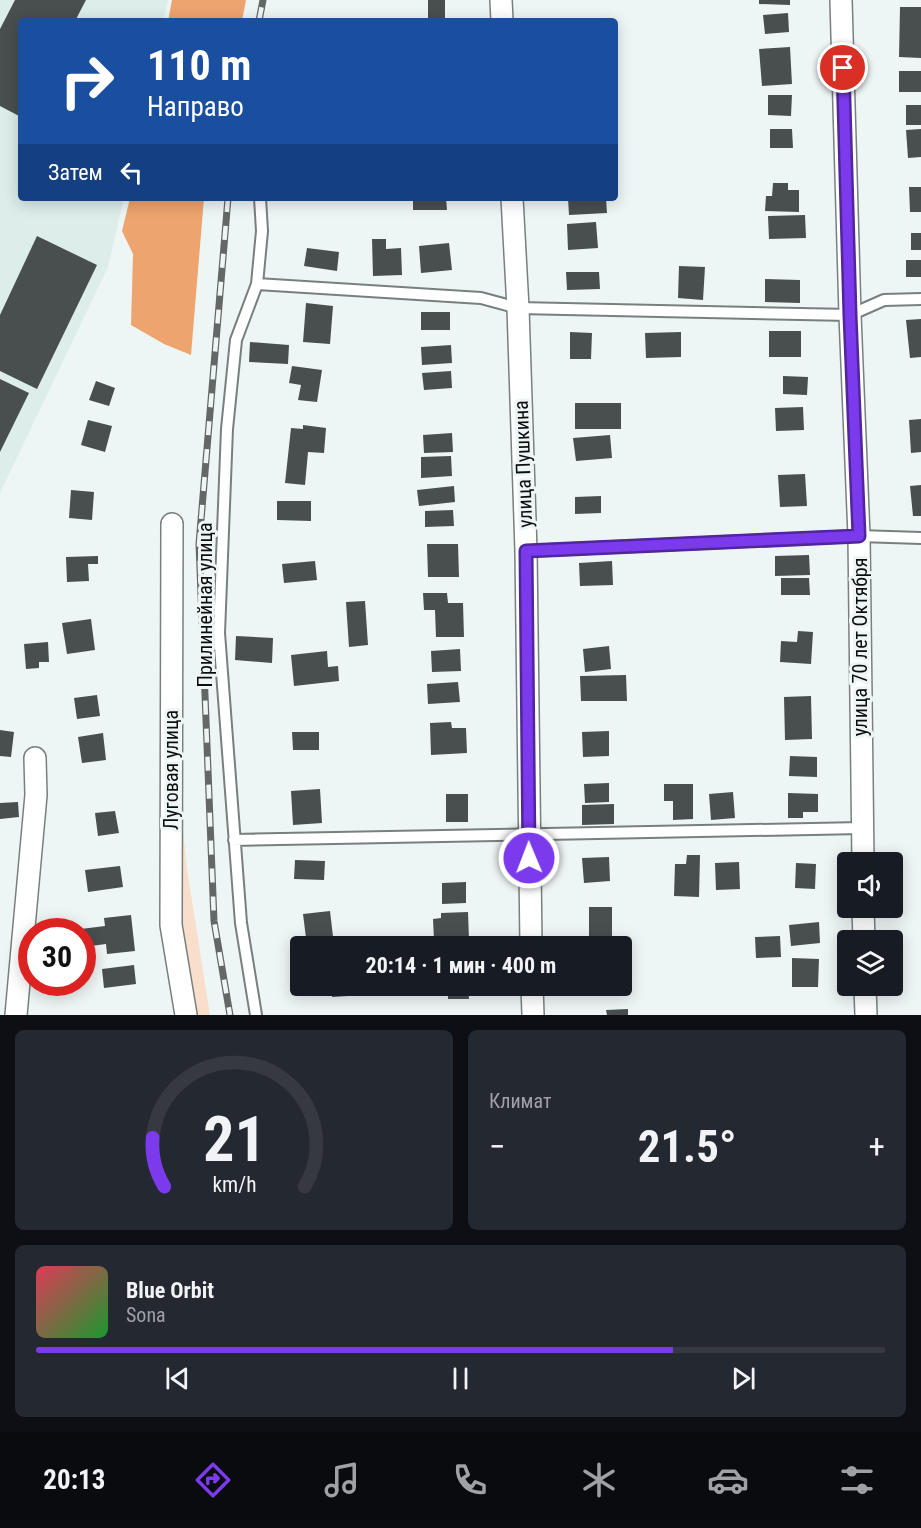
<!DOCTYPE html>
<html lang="ru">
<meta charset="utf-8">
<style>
:root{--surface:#171b24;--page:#242831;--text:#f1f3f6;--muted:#9ea1a6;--line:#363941;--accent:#7c3aed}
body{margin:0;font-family:"Roboto Condensed",sans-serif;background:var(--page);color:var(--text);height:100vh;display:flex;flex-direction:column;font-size:22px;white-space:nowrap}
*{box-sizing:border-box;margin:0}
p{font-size:20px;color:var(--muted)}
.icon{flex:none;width:33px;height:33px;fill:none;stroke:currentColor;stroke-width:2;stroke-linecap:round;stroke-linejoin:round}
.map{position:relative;height:1015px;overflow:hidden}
.side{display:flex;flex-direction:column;gap:15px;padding:15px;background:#0d0f14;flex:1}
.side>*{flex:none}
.guide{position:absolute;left:18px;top:18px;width:600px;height:183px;border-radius:6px;box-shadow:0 3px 15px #0003;background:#1a4fa0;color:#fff;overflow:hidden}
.tools{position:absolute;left:837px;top:852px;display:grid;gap:12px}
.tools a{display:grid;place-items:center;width:66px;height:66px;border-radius:6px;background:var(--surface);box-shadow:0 3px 15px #0003;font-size:30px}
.speed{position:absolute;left:18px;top:918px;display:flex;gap:12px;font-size:30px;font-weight:700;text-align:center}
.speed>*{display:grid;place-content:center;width:78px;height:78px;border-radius:50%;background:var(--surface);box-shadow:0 3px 15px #0003;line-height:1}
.speed .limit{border:9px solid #d22;background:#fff;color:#111}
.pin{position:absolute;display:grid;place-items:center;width:51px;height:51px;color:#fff;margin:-26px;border:3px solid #fff;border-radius:50%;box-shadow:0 2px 6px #0007}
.me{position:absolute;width:66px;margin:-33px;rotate:359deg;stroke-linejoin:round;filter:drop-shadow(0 0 4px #0008)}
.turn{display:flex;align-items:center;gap:21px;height:126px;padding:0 30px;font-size:27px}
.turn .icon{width:78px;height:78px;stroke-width:2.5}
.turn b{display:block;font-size:42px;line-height:51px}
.then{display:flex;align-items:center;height:57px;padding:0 30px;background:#0003;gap:12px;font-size:22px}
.big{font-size:45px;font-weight:700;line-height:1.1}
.side .tile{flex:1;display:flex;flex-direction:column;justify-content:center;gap:9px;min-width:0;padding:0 21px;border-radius:9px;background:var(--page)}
.side .dial{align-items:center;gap:0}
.dial svg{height:156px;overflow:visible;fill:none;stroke:var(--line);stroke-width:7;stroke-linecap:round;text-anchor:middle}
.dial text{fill:var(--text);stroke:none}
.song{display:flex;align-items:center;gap:18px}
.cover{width:72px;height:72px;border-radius:9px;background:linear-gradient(135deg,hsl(350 70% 55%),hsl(130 70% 35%))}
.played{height:6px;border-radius:3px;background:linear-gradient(90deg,var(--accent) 75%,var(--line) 75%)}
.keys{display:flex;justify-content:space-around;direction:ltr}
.heat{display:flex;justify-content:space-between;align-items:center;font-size:33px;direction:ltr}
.side .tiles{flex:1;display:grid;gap:15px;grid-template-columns:1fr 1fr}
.tile:last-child{grid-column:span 2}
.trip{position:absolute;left:290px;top:936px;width:342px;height:60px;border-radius:6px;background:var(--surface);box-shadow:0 3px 15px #0003;font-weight:700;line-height:60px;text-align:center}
.tabs{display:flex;height:96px;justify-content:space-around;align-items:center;background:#090b0e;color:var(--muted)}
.tabs .icon{width:42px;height:42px}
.tabs .on{color:var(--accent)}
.tabs b{font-size:27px;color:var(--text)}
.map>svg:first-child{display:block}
</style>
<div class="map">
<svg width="921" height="1015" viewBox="0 0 921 1015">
<rect width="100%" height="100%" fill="#eef6f5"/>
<path fill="#dcedea" d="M0,0H168L163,21H21V198H124L108,267L0,493Z"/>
<path fill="#f9decc" d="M181,811L187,869L210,1015H193L181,922Z"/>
<path fill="#eea46e" d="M172,0H246L242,21H168Z
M130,198H204L191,355L164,344L131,325L133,254L122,231Z"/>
<path fill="#484f4e" d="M15,0H86L75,21H21V117L0,106V29Z
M428,0H445V21H428Z
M759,0H790V5L759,4Z
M900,7H921V58L899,57Z
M788,13L789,32L765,34L763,15Z
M790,47L792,84L762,86L759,49Z
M899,71H921V92H899Z
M768,95H792L791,116L768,115Z
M906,105H921V125H906Z
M770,129H792L793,148H770Z
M921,129V157L908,158L906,130Z
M773,183H788V190H799V212L765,211L766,196H772Z
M909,187H921V212H910Z
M413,198H446L447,210H413Z
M568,198H606L607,213L569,215Z
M805,215L806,238L769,239L768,216Z
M596,222L598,248L568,250L567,224Z
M911,233H921V250H911Z
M37,236L97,265L37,389L0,371V315Z
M372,239H386V249L401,248L402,275L373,276Z
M449,243L452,270L421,273L419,246Z
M307,248L339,252L337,271L304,266Z
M906,260H921V277H906Z
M679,266L705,267L703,300L678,298Z
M566,272H599L600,289L567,290Z
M765,279L800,280V303L765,302Z
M306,303L333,306L330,344L303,342Z
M421,312H450V330H421Z
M921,319V357L910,358L906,320Z
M769,331H801V357H769Z
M570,332L592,333L591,359H570Z
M681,332V357L646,358L645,333Z
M250,342L289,345L288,364L249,362Z
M451,345L452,363L422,365L421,347Z
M292,366L322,370L317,402L298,400L301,385L289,383Z
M451,371L452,388L424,390L422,373Z
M783,376L808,377L807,395L783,394Z
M0,379L29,393L0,452Z
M96,381L115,388L109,406L89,400Z
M575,403H621V429H575Z
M803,407L804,430L776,431L775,408Z
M921,419V452L911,453L909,420Z
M88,420L112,426L105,452L81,445Z
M303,425L326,428L324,453L308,452L305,485L285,483L291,428L303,429Z
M452,433L453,452L424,453L423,435Z
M610,435L612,458L576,461L573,438Z
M451,456L452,476L421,478V457Z
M805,474L807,506L780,507L778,475Z
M921,485V516H913L910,486Z
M454,486L455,502L419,506L417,490Z
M71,490L94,492L92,520L69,518Z
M601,496V513L575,514V497Z
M277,501H311V521L277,520Z
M453,510L454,526L425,527V511Z
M427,544H458L459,577H428Z
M809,555L810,575L775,576V556Z
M98,556V564H88L89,581L67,582L66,557Z
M315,561L317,580L284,583L282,564Z
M612,561L613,585L580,586L579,563Z
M781,578H809L810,595H781Z
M423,593H447L448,603H463L464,637H436L435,610H424Z
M365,601L368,645L349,647L346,602Z
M91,619L95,650L67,654L62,623Z
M798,631L813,632L811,664L780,662L781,641L797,642Z
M236,636L273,638L272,663L235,660Z
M48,642L49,662H39V668L26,669L24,644Z
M609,646L611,669L585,672L583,649Z
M460,649L461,671L432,672L431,651Z
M327,651L328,667L338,666L339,681L294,686L291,655Z
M626,675L627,701H581L580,676Z
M458,682L460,702L428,704L427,684Z
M97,695L100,716L77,719L74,698Z
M811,696L812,739L785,740L784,697Z
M451,722L452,728H466L467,753L431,755L430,723Z
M0,730L14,732L11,757L0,756Z
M609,731V756L583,757L582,732Z
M292,732H319V750H293Z
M103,733L106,760L82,763L78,737Z
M790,756L817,757V777L789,776Z
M609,783V802L585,803L584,784Z
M664,784H693V819L673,820V801H664Z
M320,789L322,823L293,825L291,791Z
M733,792L735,818L711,820L709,794Z
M788,793L818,794V812H803V818H788Z
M446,794H468V822H446Z
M18,802L19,817L0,819V803Z
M614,804V824L582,825V805Z
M115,811L119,833L98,836L95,813Z
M687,855H700L699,897L674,896L675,864H686Z
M609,857L610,881L584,883L582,858Z
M295,860L325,861L324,880L294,879Z
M739,862L740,889L716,890L715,863Z
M796,863L816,864L815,889L795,888Z
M120,866L123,887L88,892L85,870Z
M466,882V903L442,904V883Z
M589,907H612V937L589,938Z
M330,911L334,945L307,946L303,914Z
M468,912L469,940H434L433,919L441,918V913Z
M131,915L135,951L107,954L106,944L83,947L81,929L105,926L104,918Z
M819,922L820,943L791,946L789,925Z
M780,936L781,957L756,958L755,937Z
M792,958L819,959L818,987H792Z
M134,965L136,984L104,988L102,969Z
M314,986H348V996L332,997L331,989L314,990Z
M448,986H468L469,999H448Z
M589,986H604V990L590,992Z
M628,1009V1015H607L606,1010Z"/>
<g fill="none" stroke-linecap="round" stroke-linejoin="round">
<g stroke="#78807f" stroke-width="14">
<path id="lane" d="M257,284L481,298L518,308L850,315L884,300L921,299
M526,551L859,536L921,538
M234,840L862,828
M256,1015L241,923L219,633L227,429L236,340L257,284L262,231L260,198"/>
</g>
<g stroke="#78807f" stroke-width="24">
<path id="street" d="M501,0L502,21
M841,0L850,315L859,536L863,862
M512,198L518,308L526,551L531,946
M172,524L171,925L186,1015
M863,908L864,940
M532,986L533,1015
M865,986L866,1015
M16,1015L36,795L35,758"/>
</g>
<use href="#lane" stroke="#fff" stroke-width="10"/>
<use href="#street" stroke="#fff" stroke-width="21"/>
<g stroke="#636867" stroke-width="7">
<path id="rail" d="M259,21L263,0
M228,198L199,544L214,921L230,1015"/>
</g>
<use href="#rail" stroke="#eef6f5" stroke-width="4.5" stroke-dasharray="14" stroke-linecap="butt"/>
</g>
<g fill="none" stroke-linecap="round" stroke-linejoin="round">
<g stroke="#51269a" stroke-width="15">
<path id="route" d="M529,858L526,551L859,536L850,315L843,68"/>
</g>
<use href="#route" stroke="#7c3aed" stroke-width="10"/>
</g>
<g text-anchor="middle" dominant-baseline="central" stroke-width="6" stroke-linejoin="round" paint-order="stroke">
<g font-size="20" fill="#0b0e0d" stroke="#eef6f5">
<text transform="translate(523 464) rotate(-92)">улица Пушкина</text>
<text transform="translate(205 605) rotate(-90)">Прилинейная улица</text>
<text transform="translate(860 647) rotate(-90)">улица 70 лет Октября</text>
<text transform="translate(171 770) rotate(-90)">Луговая улица</text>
</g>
</g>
</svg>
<div class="tools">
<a><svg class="icon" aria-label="sound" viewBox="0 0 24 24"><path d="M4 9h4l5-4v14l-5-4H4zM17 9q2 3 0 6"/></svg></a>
<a><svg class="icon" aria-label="layers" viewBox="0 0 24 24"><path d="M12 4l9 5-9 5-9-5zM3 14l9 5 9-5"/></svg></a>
</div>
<div class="speed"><div class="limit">30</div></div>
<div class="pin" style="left:843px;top:68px;background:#d93025"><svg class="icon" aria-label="arrive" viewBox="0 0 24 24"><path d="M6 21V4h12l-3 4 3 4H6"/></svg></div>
<svg class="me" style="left:529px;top:858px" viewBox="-20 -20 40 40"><circle r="17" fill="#7c3aed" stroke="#fff" stroke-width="3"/><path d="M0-11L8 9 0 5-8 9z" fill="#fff"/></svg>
<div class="trip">20:14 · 1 мин · 400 m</div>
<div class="guide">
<div class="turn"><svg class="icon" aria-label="right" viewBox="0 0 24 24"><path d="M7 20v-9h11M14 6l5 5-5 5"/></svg><div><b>110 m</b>Направо</div></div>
<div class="then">Затем<svg class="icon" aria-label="left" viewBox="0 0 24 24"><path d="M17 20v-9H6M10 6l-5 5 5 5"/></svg></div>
</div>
</div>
<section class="side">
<div class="tiles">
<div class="tile dial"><svg viewBox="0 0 100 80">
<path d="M14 69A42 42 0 1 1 86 69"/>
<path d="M14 69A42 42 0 0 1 8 44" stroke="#7c3aed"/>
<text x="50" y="56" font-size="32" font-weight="700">21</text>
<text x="50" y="72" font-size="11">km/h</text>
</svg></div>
<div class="tile"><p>Климат</p>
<div class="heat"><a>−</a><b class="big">21.5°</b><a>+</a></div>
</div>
<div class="tile">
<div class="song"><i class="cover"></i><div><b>Blue Orbit</b><p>Sona</p></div></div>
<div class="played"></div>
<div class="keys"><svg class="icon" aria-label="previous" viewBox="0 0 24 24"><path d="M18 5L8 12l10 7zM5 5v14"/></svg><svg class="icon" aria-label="pause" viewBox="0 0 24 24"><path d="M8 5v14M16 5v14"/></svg><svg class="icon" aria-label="next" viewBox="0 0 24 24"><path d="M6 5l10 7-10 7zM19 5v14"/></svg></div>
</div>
</div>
</section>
<nav class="tabs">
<b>20:13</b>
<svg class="icon on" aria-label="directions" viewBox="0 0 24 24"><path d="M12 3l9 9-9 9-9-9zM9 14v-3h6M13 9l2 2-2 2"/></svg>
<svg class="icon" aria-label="music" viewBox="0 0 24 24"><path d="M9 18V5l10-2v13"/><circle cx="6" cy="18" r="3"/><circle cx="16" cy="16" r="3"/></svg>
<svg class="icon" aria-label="phone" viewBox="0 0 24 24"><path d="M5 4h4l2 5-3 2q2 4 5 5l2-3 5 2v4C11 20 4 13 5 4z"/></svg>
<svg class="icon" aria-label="climate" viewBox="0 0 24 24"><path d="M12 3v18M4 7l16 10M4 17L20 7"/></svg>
<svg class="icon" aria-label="car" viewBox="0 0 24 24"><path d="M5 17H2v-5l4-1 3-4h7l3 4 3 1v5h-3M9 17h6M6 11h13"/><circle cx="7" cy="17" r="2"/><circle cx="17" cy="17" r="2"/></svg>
<svg class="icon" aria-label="filters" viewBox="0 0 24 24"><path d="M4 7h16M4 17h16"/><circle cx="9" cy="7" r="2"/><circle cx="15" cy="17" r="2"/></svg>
</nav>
